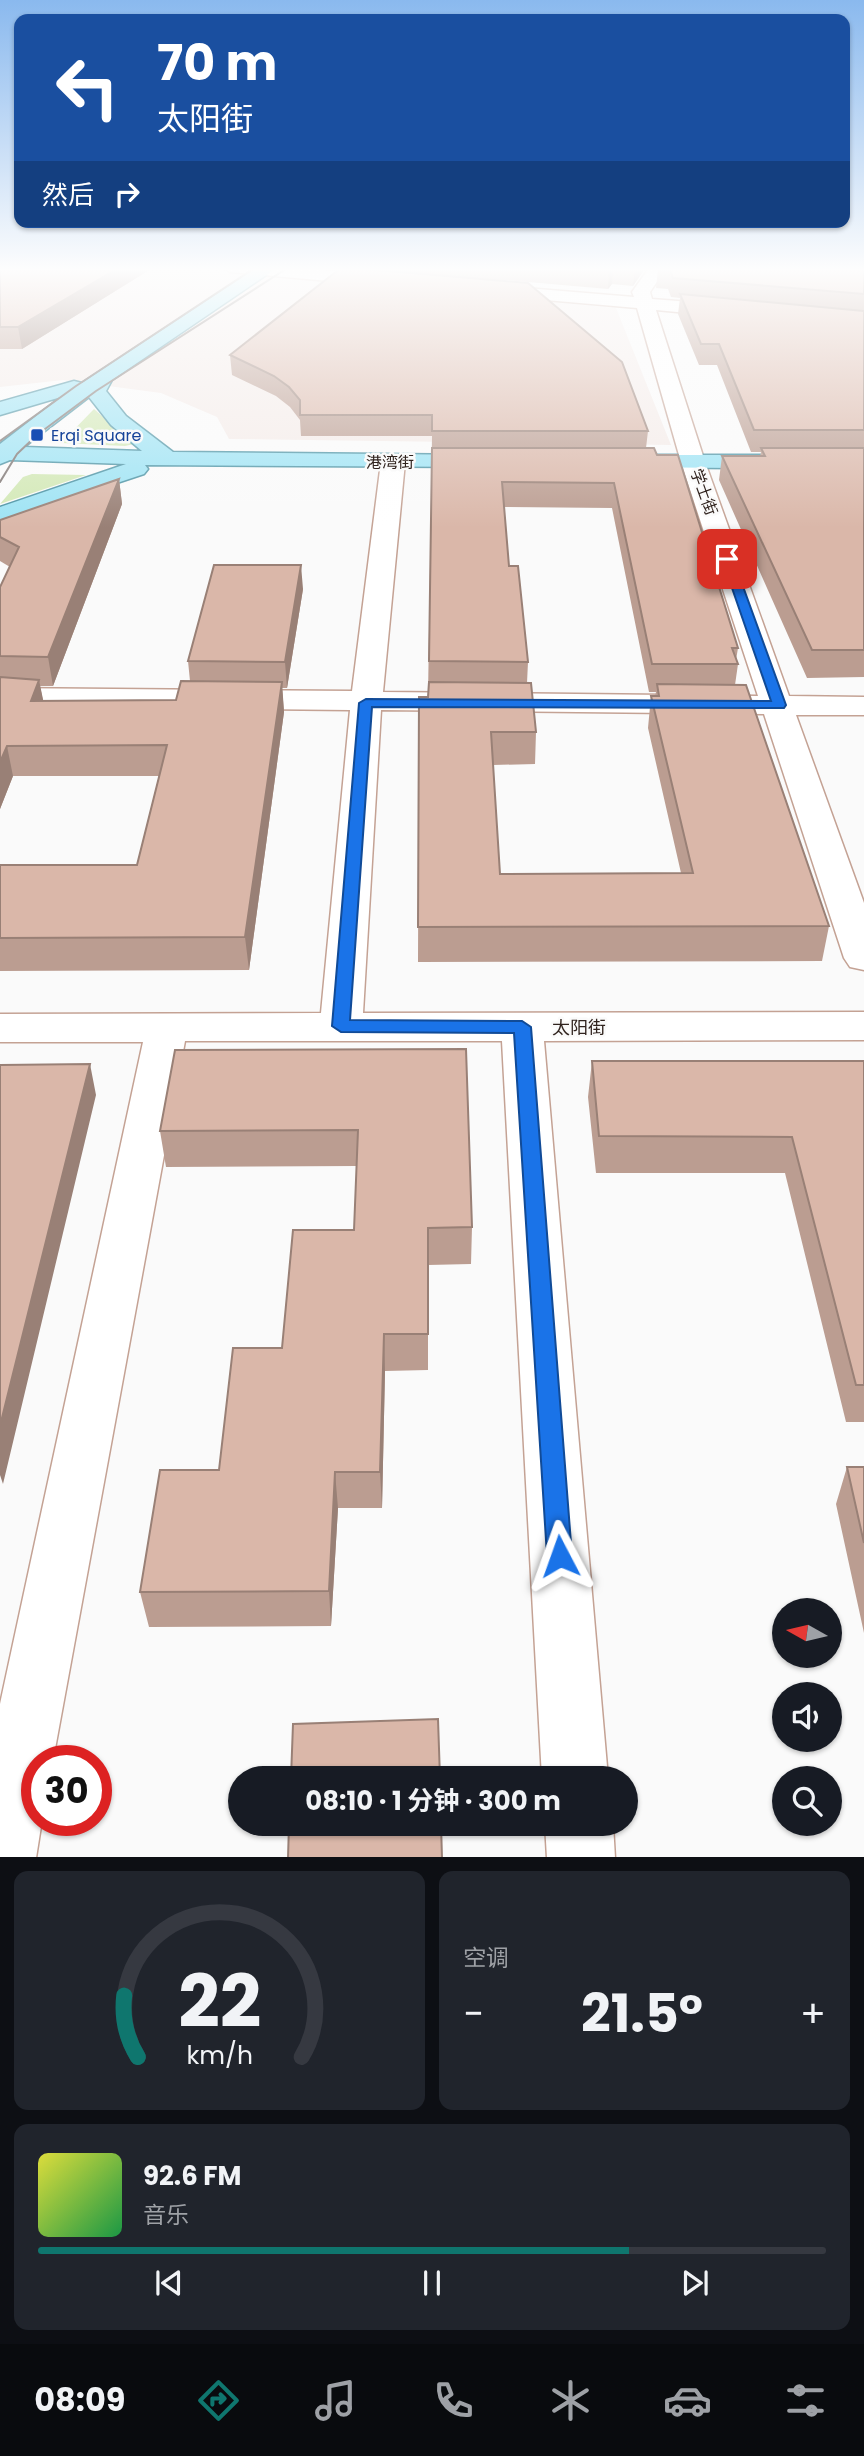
<!DOCTYPE html>
<html lang="zh">
<meta charset="utf-8">
<style>
:root{--surface:#171b24;--page:#20242c;--text:#f1f3f6;--muted:#9ea1a6;--line:#363941;--accent:#0f766e}
body{margin:0;font-family:Poppins,"Noto Sans SC",sans-serif;background:var(--page);color:var(--text);height:100vh;display:flex;flex-direction:column;font-size:26px;white-space:nowrap}
*{box-sizing:border-box;margin:0}
p{font-size:23px;color:var(--muted)}
.icon{flex:none;width:38px;height:38px;fill:none;stroke:currentColor;stroke-width:2;stroke-linecap:round;stroke-linejoin:round}
.map{position:relative;height:1857px;overflow:hidden}
.sheet{display:flex;flex-direction:column;gap:14px;padding:14px;background:#0d0f14;flex:1}
.sheet>*{flex:none}
.banner{position:absolute;left:14px;top:14px;width:836px;height:214px;border-radius:14px;box-shadow:0 2px 5px #0004;background:#1a4fa0;color:#fff;overflow:hidden}
.needle{width:46px;rotate:278deg}
.buttons{position:absolute;left:772px;top:1598px;display:grid;gap:14px}
.buttons a{display:grid;place-items:center;width:70px;height:70px;border-radius:50%;background:var(--surface);box-shadow:0 2px 5px #0004;font-size:35px}
.speed{position:absolute;left:21px;top:1745px;display:flex;gap:14px;font-size:35px;font-weight:700;text-align:center}
.speed>*{display:grid;place-content:center;width:91px;height:91px;border-radius:50%;background:var(--surface);box-shadow:0 2px 5px #0004;line-height:1}
.speed .limit{border:10px solid #d22;background:#fff;color:#111}
.pin{position:absolute;display:grid;place-items:center;width:60px;height:60px;color:#fff;margin:-30px;border-radius:14px;box-shadow:0 4px 10px #0006}
.me{position:absolute;width:77px;margin:-38px;rotate:356deg;stroke-linejoin:round;filter:drop-shadow(0 0 5px #0008)}
.turn{display:flex;align-items:center;gap:24px;height:147px;padding:0 28px;font-size:32px}
.turn .icon{width:91px;height:91px;stroke-width:2.5}
.turn b{display:block;font-size:49px;line-height:60px}
.then{display:flex;align-items:center;height:66px;padding:0 28px;background:#0003;gap:14px;font-size:26px}
.big{font-size:52px;font-weight:700;line-height:1.1}
.sheet .card{flex:1;display:flex;flex-direction:column;justify-content:center;gap:10px;min-width:0;padding:0 24px;border-radius:14px;background:var(--page)}
.sheet .dial{align-items:center;gap:0}
.dial svg{height:182px;overflow:visible;fill:none;stroke:var(--line);stroke-width:7;stroke-linecap:round;text-anchor:middle}
.dial text{fill:var(--text);stroke:none}
.song{display:flex;align-items:center;gap:21px}
.cover{width:84px;height:84px;border-radius:10px;background:linear-gradient(135deg,hsl(60 70% 55%),hsl(140 70% 35%))}
.played{height:7px;border-radius:4px;background:linear-gradient(90deg,var(--accent) 75%,var(--line) 75%)}
.keys{display:flex;justify-content:space-around;direction:ltr}
.heat{display:flex;justify-content:space-between;align-items:center;font-size:38px;direction:ltr}
.sheet .tiles{flex:1;display:grid;gap:14px;grid-template-columns:1fr 1fr}
.card:last-child{grid-column:span 2}
.trip{position:absolute;left:228px;top:1766px;width:410px;height:70px;border-radius:35px;background:var(--surface);box-shadow:0 2px 5px #0004;font-weight:700;line-height:70px;text-align:center}
.dock{display:flex;height:112px;justify-content:space-around;align-items:center;background:#090b0e;color:var(--muted)}
.dock .icon{width:49px;height:49px}
.dock .selected{color:var(--accent)}
.dock b{font-size:32px;color:var(--text)}
.map>svg:first-child{display:block}
</style>
<div class="map">
<svg width="864" height="1858" viewBox="0 0 864 1858">
<rect width="100%" height="100%" fill="#fafafa"/>
<path fill="#f4ebe8" d="M0,267H157L616,308L671,445L229,439L217,417L161,393L63,380L0,387Z"/>
<path fill="#d2e8b5" d="M94,409L134,444L125,446L61,443Z
M32,474L86,475L0,504L23,477Z"/>
<g fill="none" stroke-linecap="round" stroke-linejoin="round">
<g stroke="#c4a294" stroke-width="3">
<path id="minor" d="M222,267H292L384,276L393,281L384,286L230,272Z
M650,267H667L650,292L652,299L729,305L738,311L729,317L656,310L705,462L789,696L864,697V715H796L864,903V970L850,967L844,958L764,714L381,710L363,1013L864,1012V1040L544,1041L608,1778H542L502,1041H185L53,1760H37V1820H42L36,1858H0V1704L143,1042H0V1014L321,1013L350,710L0,706V688L352,691L381,462L385,457H401L405,462L383,692L758,696L681,462L637,308L489,295L480,290L489,285L634,297L632,292Z
M545,1824H613L615,1858H547Z"/>
</g>
<g stroke="#4d94a5" stroke-width="3">
<path id="major" d="M258,267H278L112,380L106,391L126,416L173,452L484,455L492,457L496,462L492,467L145,465L148,469L144,474L0,522V507L126,464L10,460L0,464V444L61,397L0,415V402L74,381L82,383ZM89,397L111,425L142,451L24,447Z
M628,455H864V469L620,467L616,462L620,457Z"/>
</g>
<use href="#minor" fill="#fff" fill-rule="evenodd"/>
<use href="#major" fill="#9de3f4" fill-rule="evenodd"/>
<path stroke="#807875" stroke-width="2" d="M0,441L76,386L256,267
M0,482L17,454L37,435L96,391L289,267"/>
</g>
<path fill="#bb9d91" fill-rule="evenodd" d="M0,267H154L22,349H0Z
M361,267H646L633,286L612,284L608,289L506,280V281L648,431L646,448L657,455L738,648L736,660L738,664L735,685L829,926L822,961L418,962L419,697H428L432,436H301L300,420L290,407L276,396L232,375L230,355L361,269ZM504,507L612,508L649,692H656L655,696H651L648,728L681,873L500,874L493,765L535,764L536,732L527,683L528,662L509,566Z
M864,267V677L807,678L719,480L722,456H760L761,452H751L717,365H699L678,314L680,298L671,297L668,289L656,288L658,269Z
M119,479L122,504L53,686H40L43,701L176,700L190,681L188,661L303,589L287,688H282L284,712L249,970L0,971V865H137L159,776H13L0,809V587L10,567L0,561V520Z
M466,1049L472,1227L471,1264L428,1265V1370L385,1371L382,1508H338L331,1626L149,1627L140,1592L219,1470L354,1230L357,1166L166,1167L160,1131Z
M592,1061H864V1422H846L785,1173H596L588,1097Z
M847,1467H864V1633L836,1504Z"/>
<path fill="#998076" d="M120,267H154L22,349L18,327Z
M612,267H613L612,284L608,289L609,270Z
M635,267H646L633,286Z
M119,479L122,504L53,686L48,657Z
M301,565L303,589L287,688L285,662Z
M39,680L45,709L31,701Z
M282,682L284,712L249,970L245,937Z
M7,746L13,776L0,809V762Z
M90,1064L96,1095L3,1484L0,1475V1426Z
M384,1334L385,1371L382,1508L380,1472Z
M335,1472L338,1508L331,1626L329,1591Z"/>
<path fill="#dab7a9" stroke="#998076" stroke-width="2" d="M0,267H120L18,327H0Z
M342,267L528,283L622,362L648,431H432V415H300V400L289,387L274,376L230,355Z
M574,267H612L609,270Z
M659,267H864V294L673,278L670,270L658,269Z
M680,294L864,311V430H754L719,344H701Z
M432,448H654L657,455H678L738,648H732L738,664H652L614,483L502,482L509,566H518L528,662L429,661Z
M761,448H864V650H812L722,456H765Z
M119,479L48,657L0,656V587L19,547L0,537V520Z
M214,565H301L285,662L188,661Z
M0,677L39,680L31,701L176,700L181,681L282,682L245,937L0,938V865H137L167,745L7,746L0,762Z
M429,682L531,683L536,732H491L500,874L693,873L651,696H659L657,684L746,685L829,926L418,927L419,697H428Z
M466,1049L472,1227L428,1228V1334H384L380,1472H335L329,1591L140,1592L160,1470H219L233,1348H282L293,1230H354L358,1130L160,1131L175,1050Z
M592,1061H864V1385H856L792,1137L599,1136Z
M90,1064L0,1426V1065Z
M847,1467H864V1543Z
M438,1719L440,1778H291L293,1724Z
M289,1824H441L442,1858H288Z"/>
<linearGradient id="sky" x2="0" y2="1"><stop stop-color="#8ab9ee"/><stop offset="0.51" stop-color="#fdfdfd"/><stop offset="1" stop-color="#fdfdfd" stop-opacity="0"/></linearGradient>
<rect width="864" height="528" fill="url(#sky)"/>
<path fill="#1a73e8" stroke="#114b97" stroke-width="2" d="M727,556L733,559L786,705L784,708L372,707L350,1020L522,1021L531,1027L572,1556L568,1564L560,1567L551,1564L547,1556L514,1033L341,1032L332,1026L359,703L366,699L771,701L722,559Z"/>
<rect fill="#1a4fb4" stroke="#fafafa" stroke-width="2.5" x="30" y="428" width="14" height="14" rx="3.5"/>
<g text-anchor="middle" dominant-baseline="central" stroke-width="5" stroke-linejoin="round" paint-order="stroke">
<g font-size="16" fill="#164399" stroke="#fafafa" text-anchor="start">
<text x="51" y="435">Erqi Square</text>
</g>
<g font-size="16" fill="#30231e" stroke="#fafafa">
<text x="390" y="462">港湾街</text>
<text transform="translate(704 492) rotate(70)">学士街</text>
</g>
<g font-size="18" fill="#30231e" stroke="#fafafa">
<text x="579" y="1027">太阳街</text>
</g>
</g>
</svg>
<div class="buttons">
<a><svg class="needle" viewBox="-14 -14 28 28"><path d="M0-13l5 13h-10z" fill="#e53935"/><path d="M0 13l5-13h-10z" fill="#9ea1a6"/></svg></a>
<a><svg class="icon" aria-label="sound" viewBox="0 0 24 24"><path d="M4 9h4l5-4v14l-5-4H4zM17 9q2 3 0 6"/></svg></a>
<a><svg class="icon" aria-label="search" viewBox="0 0 24 24"><circle cx="10" cy="10" r="6"/><path d="M15 15l6 6"/></svg></a>
</div>
<div class="speed"><div class="limit">30</div></div>
<div class="pin" style="left:727px;top:559px;background:#d93025"><svg class="icon" aria-label="arrive" viewBox="0 0 24 24"><path d="M6 21V4h12l-3 4 3 4H6"/></svg></div>
<svg class="me" style="left:560px;top:1556px" viewBox="-20 -20 40 40"><path d="M0-17L14 15 0 8-14 15z" fill="#1a73e8" stroke="#fff" stroke-width="4"/></svg>
<div class="trip">08:10 · 1 分钟 · 300 m</div>
<div class="banner">
<div class="turn"><svg class="icon" aria-label="left" viewBox="0 0 24 24"><path d="M17 20v-9H6M10 6l-5 5 5 5"/></svg><div><b>70 m</b>太阳街</div></div>
<div class="then">然后<svg class="icon" aria-label="right" viewBox="0 0 24 24"><path d="M7 20v-9h11M14 6l5 5-5 5"/></svg></div>
</div>
</div>
<section class="sheet">
<div class="tiles">
<div class="card dial"><svg viewBox="0 0 100 80">
<path d="M14 69A42 42 0 1 1 86 69"/>
<path d="M14 69A42 42 0 0 1 8 42" stroke="#0f766e"/>
<text x="50" y="56" font-size="32" font-weight="700">22</text>
<text x="50" y="72" font-size="11">km/h</text>
</svg></div>
<div class="card"><p>空调</p>
<div class="heat"><a>−</a><b class="big">21.5°</b><a>+</a></div>
</div>
<div class="card">
<div class="song"><i class="cover"></i><div><b>92.6 FM</b><p>音乐</p></div></div>
<div class="played"></div>
<div class="keys"><svg class="icon" aria-label="previous" viewBox="0 0 24 24"><path d="M18 5L8 12l10 7zM5 5v14"/></svg><svg class="icon" aria-label="pause" viewBox="0 0 24 24"><path d="M8 5v14M16 5v14"/></svg><svg class="icon" aria-label="next" viewBox="0 0 24 24"><path d="M6 5l10 7-10 7zM19 5v14"/></svg></div>
</div>
</div>
</section>
<nav class="dock">
<b>08:09</b>
<svg class="icon selected" aria-label="directions" viewBox="0 0 24 24"><path d="M12 3l9 9-9 9-9-9zM9 14v-3h6M13 9l2 2-2 2"/></svg>
<svg class="icon" aria-label="music" viewBox="0 0 24 24"><path d="M9 18V5l10-2v13"/><circle cx="6" cy="18" r="3"/><circle cx="16" cy="16" r="3"/></svg>
<svg class="icon" aria-label="phone" viewBox="0 0 24 24"><path d="M5 4h4l2 5-3 2q2 4 5 5l2-3 5 2v4C11 20 4 13 5 4z"/></svg>
<svg class="icon" aria-label="climate" viewBox="0 0 24 24"><path d="M12 3v18M4 7l16 10M4 17L20 7"/></svg>
<svg class="icon" aria-label="car" viewBox="0 0 24 24"><path d="M5 17H2v-5l4-1 3-4h7l3 4 3 1v5h-3M9 17h6M6 11h13"/><circle cx="7" cy="17" r="2"/><circle cx="17" cy="17" r="2"/></svg>
<svg class="icon" aria-label="filters" viewBox="0 0 24 24"><path d="M4 7h16M4 17h16"/><circle cx="9" cy="7" r="2"/><circle cx="15" cy="17" r="2"/></svg>
</nav>
